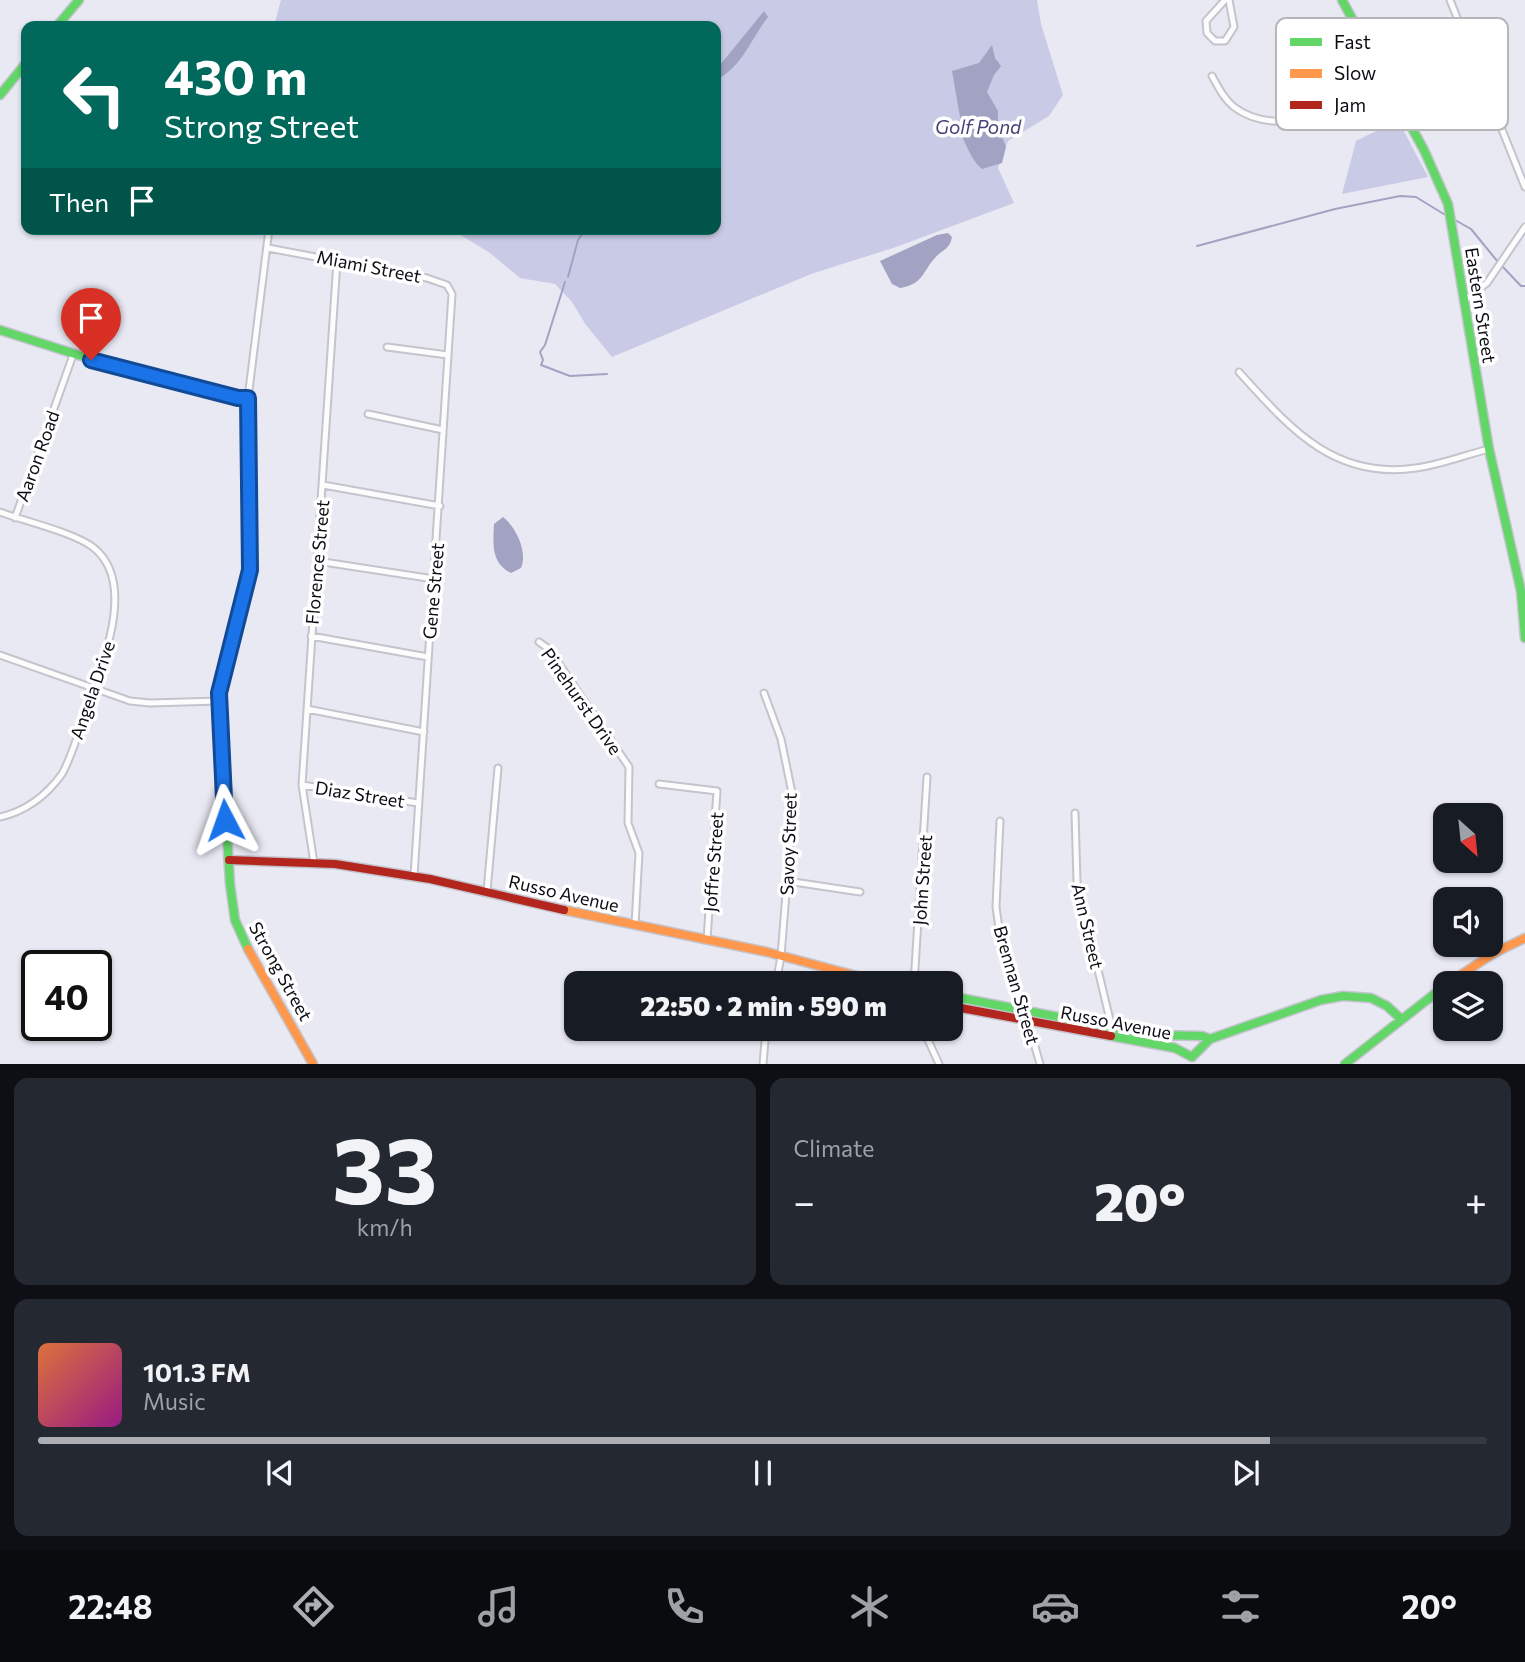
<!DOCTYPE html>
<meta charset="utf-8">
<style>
:root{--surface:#171b24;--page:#242831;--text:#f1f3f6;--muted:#9ea1a6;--line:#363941;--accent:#adaeb3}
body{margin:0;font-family:Commissioner,sans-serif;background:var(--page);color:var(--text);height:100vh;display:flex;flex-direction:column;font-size:26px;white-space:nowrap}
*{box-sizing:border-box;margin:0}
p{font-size:23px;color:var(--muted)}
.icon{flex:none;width:38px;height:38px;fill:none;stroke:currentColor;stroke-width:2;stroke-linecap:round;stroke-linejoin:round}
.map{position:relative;height:1064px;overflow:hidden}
.panel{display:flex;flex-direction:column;gap:14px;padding:14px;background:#0d0f14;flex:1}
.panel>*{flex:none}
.banner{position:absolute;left:21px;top:21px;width:700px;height:214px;border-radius:14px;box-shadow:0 2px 5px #0004;background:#00695c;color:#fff;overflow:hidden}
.needle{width:46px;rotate:153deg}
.tools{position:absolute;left:1433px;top:803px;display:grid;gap:14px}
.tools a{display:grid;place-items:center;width:70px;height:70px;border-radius:14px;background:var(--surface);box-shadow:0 2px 5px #0004;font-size:35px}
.speed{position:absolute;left:21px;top:950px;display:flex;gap:14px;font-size:35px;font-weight:700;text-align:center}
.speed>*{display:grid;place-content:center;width:91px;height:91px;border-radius:50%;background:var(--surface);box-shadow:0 2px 5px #0004;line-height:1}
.speed .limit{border:4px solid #111;border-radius:10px;background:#fff;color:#111}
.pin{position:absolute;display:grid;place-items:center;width:60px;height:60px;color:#fff;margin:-72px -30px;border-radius:50% 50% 50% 0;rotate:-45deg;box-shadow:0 0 7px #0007}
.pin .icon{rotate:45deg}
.me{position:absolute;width:77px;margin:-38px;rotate:356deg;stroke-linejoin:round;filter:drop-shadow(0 0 5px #0008)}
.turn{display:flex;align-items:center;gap:24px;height:147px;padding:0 28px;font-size:32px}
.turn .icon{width:91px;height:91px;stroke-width:2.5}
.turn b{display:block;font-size:49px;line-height:60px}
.then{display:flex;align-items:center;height:66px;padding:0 28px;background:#0003;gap:14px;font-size:26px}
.big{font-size:52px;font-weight:800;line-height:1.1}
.panel .tile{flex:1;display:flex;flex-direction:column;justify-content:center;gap:10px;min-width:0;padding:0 24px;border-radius:14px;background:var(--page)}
.panel .dial{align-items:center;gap:0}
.dial b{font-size:91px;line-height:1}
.song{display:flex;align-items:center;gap:21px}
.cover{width:84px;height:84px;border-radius:10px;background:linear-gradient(135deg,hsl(20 70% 55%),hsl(310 70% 35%))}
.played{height:7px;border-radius:4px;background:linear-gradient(90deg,var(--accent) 85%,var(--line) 85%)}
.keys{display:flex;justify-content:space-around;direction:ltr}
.heat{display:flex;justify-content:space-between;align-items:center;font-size:38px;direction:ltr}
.panel .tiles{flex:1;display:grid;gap:14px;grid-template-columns:1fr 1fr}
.tile:last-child{grid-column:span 2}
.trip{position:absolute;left:564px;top:971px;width:399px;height:70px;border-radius:14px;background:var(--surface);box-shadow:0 2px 5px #0004;font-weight:800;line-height:70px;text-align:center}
.menu{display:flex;height:112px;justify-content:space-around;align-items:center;background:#090b0e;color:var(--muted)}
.menu .icon{width:49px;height:49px}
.menu .selected{color:var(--accent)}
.menu b{font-size:32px;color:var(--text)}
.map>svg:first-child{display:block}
</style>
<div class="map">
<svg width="1525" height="1064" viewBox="0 0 1525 1064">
<rect width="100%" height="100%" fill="#e9e9f4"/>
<path fill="#c9cae5" d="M281,0H1037L1041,24L1063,95L1049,116L1008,141L998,168L1014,203L896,247L811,274L612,357L586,325L572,302L555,284L520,278L490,253L451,229H716V26H274Z
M1398,120L1428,177L1342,194L1356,141Z"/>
<path fill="#a2a2c2" d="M764,11L768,17C750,40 743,66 716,80V70Z
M992,45L995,58L1001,66L994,75L987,92L998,111V126L1006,147L1002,163L982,169C972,162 966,143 959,131L960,117L952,71L979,63Z
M948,233L952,237C950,250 941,250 934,259C922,273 923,284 900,288L892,284L880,261L937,235Z
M503,517C516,527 528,552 521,568L511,573C491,563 493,544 494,524Z"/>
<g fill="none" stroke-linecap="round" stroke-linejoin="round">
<path stroke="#a2a2c2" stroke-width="2" d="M1455,220L1471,229L1498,262
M1197,246L1335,209L1400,196L1416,197L1447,216
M1502,266L1521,286H1525
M568,277L578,240L586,229
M565,282L545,345L540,352L543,360L541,365L570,376L607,374"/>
<g stroke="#c3c4cc" stroke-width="9">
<path id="street" d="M1225,0L1206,21L1207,33L1215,41H1225L1234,27L1229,0
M1450,0L1525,187
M1212,76C1218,87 1224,99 1234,107C1263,129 1309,123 1339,109C1356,101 1370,88 1384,77
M268,248L427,278L447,285L452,294L414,876
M1465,300L1487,283L1525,227
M387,347L448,355
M1239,372C1289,427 1333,480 1416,468C1440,465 1465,455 1489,449
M248,398L269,229
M368,414L443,430
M323,485L440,506
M0,512C24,521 76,533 94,548C138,584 101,667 86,709C79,731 73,754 62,774C46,796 27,811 0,817
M15,518L73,355
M317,561L434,579
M311,636L428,657
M539,642L549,649L629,767L628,823L639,853L635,925
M0,655L130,701L150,703L219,701
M764,693L781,739L792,793L787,881L781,956L776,984
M307,709L424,732
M659,784L717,791L707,940
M302,785L418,803
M1075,813L1077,882L1110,1020V1030
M1000,821L996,907L999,928L1024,1010
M314,863L302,785L337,261
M787,881L860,892
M487,891L498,768
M914,984L927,777
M1027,1019L1040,1064
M923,1029L939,1064
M763,1064L766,1029"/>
</g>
<g stroke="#c3c4cc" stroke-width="11">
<path id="fast" d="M1342,0L1424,150L1448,204L1489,449L1521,591L1525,638
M57,26L79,0
M0,95L26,63
M0,330L122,369L238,398H248L250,570L223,674L219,701L230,884L235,920L248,949
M950,996L1152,1035L1202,1036L1210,1039
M1111,1036L1175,1048L1192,1057L1210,1039L1321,1000L1343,996L1371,998L1387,1006L1400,1018
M1345,1064L1446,985"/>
</g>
<g stroke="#c3c4cc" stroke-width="11">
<path id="slow" d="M564,910L767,952L887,984
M248,949L313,1064
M1447,984L1494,953L1525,938"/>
</g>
<g stroke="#c3c4cc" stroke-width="11">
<path id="jam" d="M229,860L335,864L430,879L564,910
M950,1006L1111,1036"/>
</g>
<use href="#street" stroke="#fcfcfd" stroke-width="5"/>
<use href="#fast" stroke="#63d668" stroke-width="8"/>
<use href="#slow" stroke="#ff974d" stroke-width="8"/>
<use href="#jam" stroke="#b3261e" stroke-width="8"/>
</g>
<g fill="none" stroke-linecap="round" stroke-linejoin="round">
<g stroke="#114b97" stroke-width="18">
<path id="route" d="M91,360L238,398H248L250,570L219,693L225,820"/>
</g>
<use href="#route" stroke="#1a73e8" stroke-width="12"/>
</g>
<g text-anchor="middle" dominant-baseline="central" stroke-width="7" stroke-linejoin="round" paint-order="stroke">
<g font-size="18" fill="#0c0c13" stroke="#fff">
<text transform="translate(369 266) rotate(11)">Miami Street</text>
<text transform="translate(1481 305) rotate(81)">Eastern Street</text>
<text transform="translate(37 456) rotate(-70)">Aaron Road</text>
<text transform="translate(317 562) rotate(-85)">Florence Street</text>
<text transform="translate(433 591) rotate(-85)">Gene Street</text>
<text transform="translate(92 690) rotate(-71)">Angela Drive</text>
<text transform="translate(582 701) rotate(55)">Pinehurst Drive</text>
<text transform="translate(360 794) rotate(9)">Diaz Street</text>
<text transform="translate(788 844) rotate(-88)">Savoy Street</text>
<text transform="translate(713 862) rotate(-86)">Joffre Street</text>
<text transform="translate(922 880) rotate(-86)">John Street</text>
<text transform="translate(564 893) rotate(13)">Russo Avenue</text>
<text transform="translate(1088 926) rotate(77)">Ann Street</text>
<text transform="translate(281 971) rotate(61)">Strong Street</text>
<text transform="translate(1017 985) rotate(74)">Brennan Street</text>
<text transform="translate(1116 1022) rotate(11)">Russo Avenue</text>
</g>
<g font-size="19" font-style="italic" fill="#433f77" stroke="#fff">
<text x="978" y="126">Golf Pond</text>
</g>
</g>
<rect x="1276" y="18" width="232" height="112" rx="10" fill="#fff" stroke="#b6b6b8" stroke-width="2"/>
<rect x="1290" y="38" width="32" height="8" fill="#63d668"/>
<rect x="1290" y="69" width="32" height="9" fill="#ff974d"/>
<rect x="1290" y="101" width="32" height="8" fill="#b3261e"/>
<g font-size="19" fill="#0c0c13">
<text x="1334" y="49">Fast</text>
<text x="1334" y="80">Slow</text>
<text x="1334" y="112">Jam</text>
</g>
</svg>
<div class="tools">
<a><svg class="needle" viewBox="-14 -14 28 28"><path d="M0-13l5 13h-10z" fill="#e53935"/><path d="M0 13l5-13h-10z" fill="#9ea1a6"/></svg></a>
<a><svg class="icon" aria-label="sound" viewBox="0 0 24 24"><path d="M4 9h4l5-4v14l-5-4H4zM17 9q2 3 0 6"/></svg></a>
<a><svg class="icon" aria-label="layers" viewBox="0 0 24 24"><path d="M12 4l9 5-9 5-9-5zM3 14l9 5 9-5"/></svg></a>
</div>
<div class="speed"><div class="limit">40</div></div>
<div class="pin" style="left:91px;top:360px;background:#d93025"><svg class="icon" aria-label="arrive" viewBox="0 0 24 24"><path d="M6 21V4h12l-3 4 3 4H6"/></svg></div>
<svg class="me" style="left:225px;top:820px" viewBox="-20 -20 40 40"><path d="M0-17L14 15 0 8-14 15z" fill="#1a73e8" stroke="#fff" stroke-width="4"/></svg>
<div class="trip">22:50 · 2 min · 590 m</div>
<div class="banner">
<div class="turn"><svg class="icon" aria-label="left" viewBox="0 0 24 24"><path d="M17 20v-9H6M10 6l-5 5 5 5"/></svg><div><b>430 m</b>Strong Street</div></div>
<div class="then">Then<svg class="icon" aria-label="arrive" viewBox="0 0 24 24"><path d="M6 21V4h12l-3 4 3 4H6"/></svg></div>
</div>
</div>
<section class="panel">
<div class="tiles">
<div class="tile dial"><b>33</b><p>km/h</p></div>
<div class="tile"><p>Climate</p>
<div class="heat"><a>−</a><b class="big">20°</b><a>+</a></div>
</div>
<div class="tile">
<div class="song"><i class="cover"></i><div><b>101.3 FM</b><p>Music</p></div></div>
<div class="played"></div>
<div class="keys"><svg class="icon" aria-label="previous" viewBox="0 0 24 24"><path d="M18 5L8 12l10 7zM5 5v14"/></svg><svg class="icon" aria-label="pause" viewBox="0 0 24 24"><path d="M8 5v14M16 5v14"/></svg><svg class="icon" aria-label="next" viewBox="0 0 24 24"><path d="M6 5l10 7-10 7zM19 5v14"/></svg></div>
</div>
</div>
</section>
<nav class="menu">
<b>22:48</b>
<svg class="icon selected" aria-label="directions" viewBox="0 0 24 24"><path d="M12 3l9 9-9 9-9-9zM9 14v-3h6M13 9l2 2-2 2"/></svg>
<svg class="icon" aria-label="music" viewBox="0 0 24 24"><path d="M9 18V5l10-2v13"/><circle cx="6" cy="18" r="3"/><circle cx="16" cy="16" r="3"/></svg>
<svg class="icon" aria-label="phone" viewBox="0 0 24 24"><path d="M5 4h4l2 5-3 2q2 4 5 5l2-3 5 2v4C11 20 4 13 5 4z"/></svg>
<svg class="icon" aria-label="climate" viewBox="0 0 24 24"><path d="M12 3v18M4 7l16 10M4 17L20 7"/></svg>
<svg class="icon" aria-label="car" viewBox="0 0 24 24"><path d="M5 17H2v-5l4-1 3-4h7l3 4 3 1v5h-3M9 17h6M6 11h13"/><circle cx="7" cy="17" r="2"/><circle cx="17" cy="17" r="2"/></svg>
<svg class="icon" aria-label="filters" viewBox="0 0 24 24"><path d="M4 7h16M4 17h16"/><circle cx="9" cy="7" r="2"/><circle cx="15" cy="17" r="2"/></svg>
<b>20°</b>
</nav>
